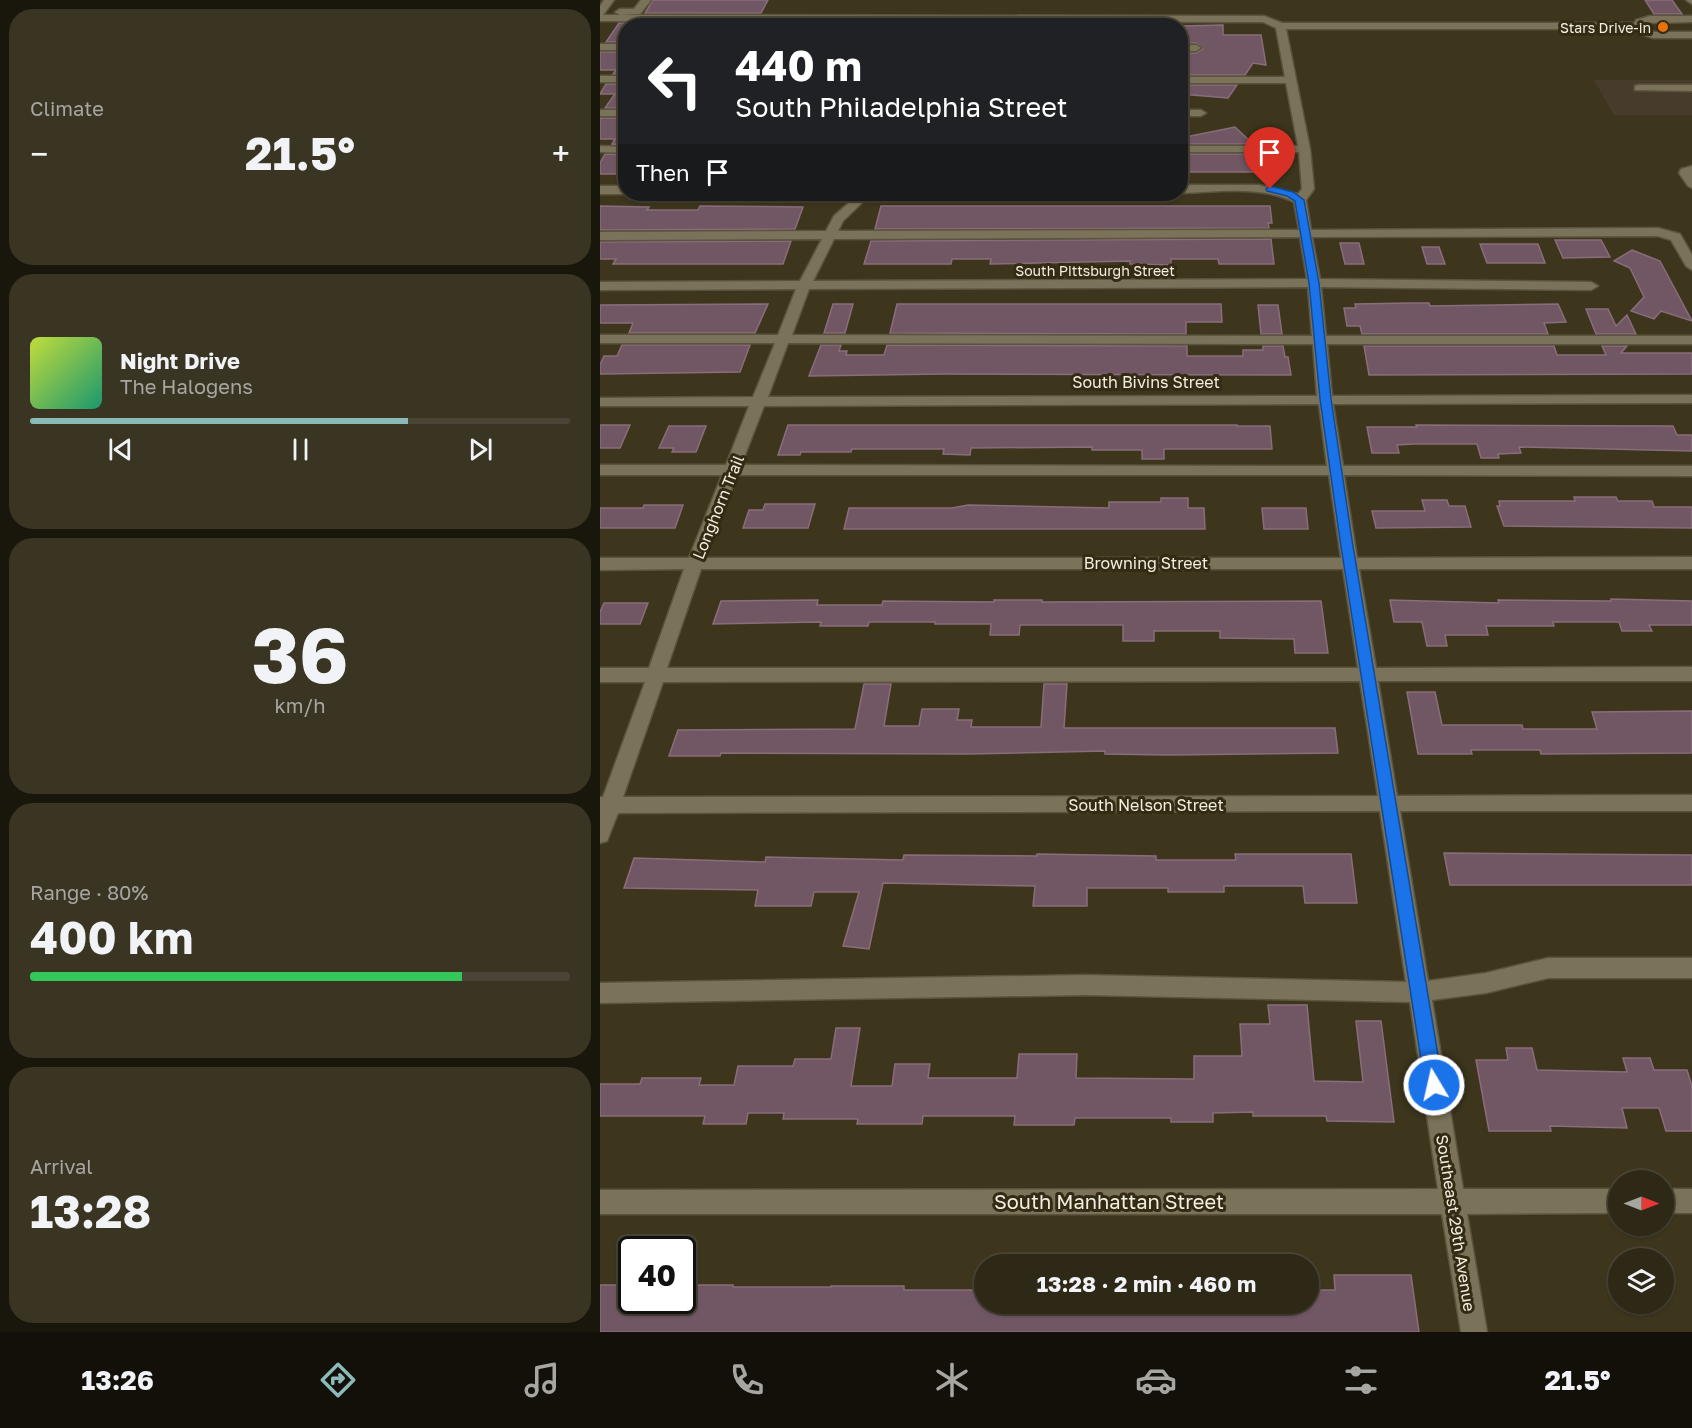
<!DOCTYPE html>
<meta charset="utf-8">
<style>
:root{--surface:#2e2816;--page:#3a3423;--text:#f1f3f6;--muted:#a7a6a1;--line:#494435;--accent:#8bbbb9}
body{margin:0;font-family:"Golos Text",sans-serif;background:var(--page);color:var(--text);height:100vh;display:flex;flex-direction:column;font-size:22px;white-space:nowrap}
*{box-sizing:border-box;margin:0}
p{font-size:20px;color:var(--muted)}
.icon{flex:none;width:33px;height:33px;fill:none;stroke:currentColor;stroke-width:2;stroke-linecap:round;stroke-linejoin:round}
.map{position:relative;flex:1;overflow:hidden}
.sheet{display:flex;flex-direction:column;gap:9px;padding:9px;background:#19160c;width:600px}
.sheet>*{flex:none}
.top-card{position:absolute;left:18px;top:18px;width:570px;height:183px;border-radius:24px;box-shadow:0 2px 4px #0004,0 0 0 2px var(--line);background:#202124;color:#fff;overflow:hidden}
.needle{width:39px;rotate:90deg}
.buttons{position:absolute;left:1008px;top:1170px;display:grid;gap:12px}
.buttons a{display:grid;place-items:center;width:66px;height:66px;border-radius:50%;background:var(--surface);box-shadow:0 2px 4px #0004,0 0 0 2px var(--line);font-size:30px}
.speed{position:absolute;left:18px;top:1236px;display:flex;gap:12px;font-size:30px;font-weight:700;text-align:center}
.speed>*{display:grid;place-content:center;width:78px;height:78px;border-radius:50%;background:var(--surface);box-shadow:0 2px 4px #0004,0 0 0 2px var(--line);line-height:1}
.speed .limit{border:3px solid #111;border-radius:9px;background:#fff;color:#111}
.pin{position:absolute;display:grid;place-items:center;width:51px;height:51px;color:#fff;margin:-62px -26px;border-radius:50% 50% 50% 0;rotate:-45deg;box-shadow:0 0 6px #0007}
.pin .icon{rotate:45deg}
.me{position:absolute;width:66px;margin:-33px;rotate:351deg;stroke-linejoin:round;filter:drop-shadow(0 0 4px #0008)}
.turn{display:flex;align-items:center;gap:21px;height:126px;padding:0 18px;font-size:27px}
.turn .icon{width:78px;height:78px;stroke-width:2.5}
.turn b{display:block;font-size:42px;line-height:51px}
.then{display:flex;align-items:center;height:57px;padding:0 18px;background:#0003;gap:12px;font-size:22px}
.big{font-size:45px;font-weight:700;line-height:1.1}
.sheet .widget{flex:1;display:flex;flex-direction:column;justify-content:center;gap:9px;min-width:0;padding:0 21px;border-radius:24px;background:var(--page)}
.sheet .dial{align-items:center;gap:0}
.dial b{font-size:78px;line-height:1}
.song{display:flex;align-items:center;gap:18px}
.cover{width:72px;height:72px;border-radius:9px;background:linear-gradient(135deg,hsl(70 70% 55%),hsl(160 70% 35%))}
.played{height:6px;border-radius:3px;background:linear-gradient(90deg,var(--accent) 70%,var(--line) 70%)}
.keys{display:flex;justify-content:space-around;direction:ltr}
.heat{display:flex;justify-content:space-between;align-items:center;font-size:33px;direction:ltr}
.charge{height:9px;border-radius:4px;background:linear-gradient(90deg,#34c759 80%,var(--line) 0)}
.trip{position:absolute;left:374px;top:1254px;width:345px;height:60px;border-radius:30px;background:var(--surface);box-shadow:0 2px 4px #0004,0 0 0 2px var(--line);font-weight:700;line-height:60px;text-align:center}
.tab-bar{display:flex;height:96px;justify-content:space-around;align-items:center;background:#121009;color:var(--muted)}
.tab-bar .icon{width:42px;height:42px}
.tab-bar .selected{color:var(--accent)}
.tab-bar b{font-size:27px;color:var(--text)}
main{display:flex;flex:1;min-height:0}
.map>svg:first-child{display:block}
</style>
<main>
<section class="sheet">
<div class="widget"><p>Climate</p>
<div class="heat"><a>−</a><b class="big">21.5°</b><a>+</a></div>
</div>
<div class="widget">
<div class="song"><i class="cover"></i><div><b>Night Drive</b><p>The Halogens</p></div></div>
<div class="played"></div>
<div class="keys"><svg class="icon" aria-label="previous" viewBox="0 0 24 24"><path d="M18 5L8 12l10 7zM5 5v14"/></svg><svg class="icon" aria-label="pause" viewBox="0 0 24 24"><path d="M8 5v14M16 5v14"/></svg><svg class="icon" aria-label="next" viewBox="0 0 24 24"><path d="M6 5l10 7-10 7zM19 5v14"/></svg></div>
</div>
<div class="widget dial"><b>36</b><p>km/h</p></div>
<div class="widget"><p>Range · 80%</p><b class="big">400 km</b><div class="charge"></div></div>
<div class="widget"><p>Arrival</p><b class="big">13:28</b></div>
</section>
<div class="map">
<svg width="1092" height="1332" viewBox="0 0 1092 1332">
<rect width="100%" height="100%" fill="#3d361d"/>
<path fill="#473c2c" d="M994,80H1092V115H1014Z"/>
<path fill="#715764" stroke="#896d7a" stroke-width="1.5" d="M53,0H168L161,13H45Z
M1045,0H1072L1082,14H1054Z
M19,23H26V42H6Z
M38,23H156L155,26H36Z
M623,25V35H661L666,65L653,63L645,75H580V53H596L603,49L596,43H580V26Z
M0,52H26V74H13L16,70H0Z
M6,84H26V108H5L15,94H0Z
M580,85H637L628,98L580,94Z
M0,118H26V145L12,144L15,139H0Z
M635,127L653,144H580V138Z
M5,154L26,155V174H0V163Z
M580,154H664L682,172H580Z
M0,206L49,207L47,210H98L100,206L203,207L195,229L0,230Z
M281,206H670L672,223H668L669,228L275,229Z
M671,239L674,264H619L618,259H571V265L530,264V261L390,264L391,259H352L351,264H264L271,241Z
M955,240H1001L1010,257L963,258Z
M191,241L183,264H13L16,259H0V242Z
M740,243H759L764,264H745Z
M880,244H938L945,263H887Z
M822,247H839L845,264H827Z
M1032,250L1060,261L1092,321L1061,311L1054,319L1031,311L1044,297L1030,268L1014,261Z
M809,303H829L830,306L958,304L966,322L944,323L948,334H762L760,326H747L744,308H756L755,304Z
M168,304L155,333H29L33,323H0V305Z
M233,304H253L245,333H224Z
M297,304H621L622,322H586V334L290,333Z
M658,305H678L682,334H661Z
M986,309H1008L1016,326L1027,315L1036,334H996Z
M22,345H150L140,372L0,374V365L4,356H17Z
M221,345H241L239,351H247L246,355H284L287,345L587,346V356H643V350H663V346H683L685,357H688L691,375L343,374L209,376Z
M764,346H954L957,355H1006L1002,346H1027L1021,353H1092V374L769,375Z
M0,425H30L20,448H0Z
M188,425H637V426H670L672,449H564V459H542V450H492V447L371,448L370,455L343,454L344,449H252L251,452H201L200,455H178Z
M816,425L1073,426L1077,435H1092V451L919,447L921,453L898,454L899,458H881L877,444H813L797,445L799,453H772L767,427H817Z
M69,426H106L96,452H72L74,448H59Z
M974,497H1016L1018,501H1052L1054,507H1092V528L904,526L897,506H900L899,501H975Z
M561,498H588V508H604L605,529H244L249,508H352L368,505L509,508V502H561Z
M822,500H847L849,506H865L871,527L776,528L772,511H825Z
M165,504H215L208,528H143L149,510H163Z
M44,505H83L75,528H0V508H43Z
M662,508H706L708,529H664Z
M1011,599L1092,601V625H1049L1052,631H1022L1019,622H953L954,626H886L888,635H845L847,646H827L822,622H794L790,600L899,603L898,600L1011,601Z
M218,600L217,605H282L283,601L394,602V600H442V602L721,601L728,653H695L694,639L620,638V631H554V641H523V625H420L419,635H390L391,624H335V622H269L268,626H220L221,622L113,624L121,601Z
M4,603H48L40,624H0V612Z
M264,684H291L284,726H319L322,709H359L357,720H372L371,727H441L444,684H467L464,728H735L738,753L569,755L505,754V751L368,754L121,753L120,756H69L78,730L255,729Z
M807,692H835L842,725H922L923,729H997L992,712L1092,711V753L941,754L940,750H871L872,754H818Z
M844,853L1092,855V885H850Z
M437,854L556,856V860H636L635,854H751L757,903H705L703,886H624V892H568V888H487V906H433L435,886L283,883L269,949L243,946L259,892H214L211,906H155L158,890L24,888L34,858L165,862L166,857L303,860L304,855L437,856Z
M668,1005H707L714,1081L763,1082L756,1021H781L794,1122L727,1121L726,1116H653V1112L613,1113V1122H571V1118H475L474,1125H414L415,1116H323L322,1124H257L258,1119H183L184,1113H148L146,1124H103L105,1116H0V1084H40L42,1078H101L99,1085H134L138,1066H193L195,1059H231L236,1028H260L251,1086H292L295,1064H330L328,1078H417L419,1054H477L476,1078L594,1079V1056H642L640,1024H670Z
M906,1048H932L937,1070L1027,1072L1023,1058H1050L1054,1070H1087L1092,1086V1131H1066L1059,1108H1022L1027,1128L950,1126L951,1131H889L876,1060H908Z
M734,1275H811L819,1332H0V1285H32V1300H82V1285H133V1287H231V1286H304V1290H384V1304H708V1290H735Z"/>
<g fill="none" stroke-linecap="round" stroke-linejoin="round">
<g stroke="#5a543e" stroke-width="3">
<path id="minor" d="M4,0H14L3,15L664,16L682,23H1035L1036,20L1050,16H1092V22L1045,23L1048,30L1054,32H1092V38H1053L1041,34L1038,29H686L710,149L714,189L706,200L711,230L1058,228L1080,234L1092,255V270L1086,266L1071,240L1058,236L712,237L720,279L991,282L998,286L991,290L721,287L726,336H1092V344H727L732,396L1092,395V403L733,404L743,466H1092V476L744,475L757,558L1092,557V569H759L776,668L1092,667V681H778L797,796L1092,795V811H800L828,981L886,973L948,958H1092V978H948L886,993L832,1000L863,1189H1018V1213L867,1214L887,1332H861L842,1214H0V1190L838,1189L810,1002L485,995L0,1003V983L485,975L806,982L780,811L18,813L7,841L0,843V797H3L45,682H0V668H49L84,569L0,570V558H89L122,475H0V465H126L149,406H0V398L153,397L175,343H0V335H178L196,289L0,290V282L200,281L222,239L0,240V232L226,231L234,216L259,194H271L243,221L238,231L699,230L694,202C660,185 618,192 580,193V185H659L698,194L702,189L699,152H580V146H698L686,83H580V77H685L676,28L663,22L0,21V6ZM700,237L707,279L213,281L234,239ZM708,287L712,336L192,335L209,289ZM188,343L713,344L717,396L168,397ZM719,404L727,466L141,465L164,406ZM137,475H729L741,558H105ZM101,569H743L758,668H67ZM760,681L778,796L23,797L63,682Z
M41,0H51L40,14L20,15L15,12L20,9H34Z
M1086,0H1092V4Z
M0,44H26V50H0Z
M580,45H596L601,48L596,51H580Z
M0,76H26V82H0Z
M1039,85H1092V91L1035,90V86Z
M0,110H26V116H0Z
M580,110H601L606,113L601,116H580Z
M0,146L26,147V153L0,152Z
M1092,166V188L1088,186L1079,173L1081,169Z
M0,186H26V194H0Z
M1064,1189H1092V1213H1064Z"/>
</g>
<use href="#minor" fill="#7b7359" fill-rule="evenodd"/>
</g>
<path fill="#1a73e8" stroke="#114b97" stroke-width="1.5" d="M670,186L693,192L704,200L719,283L731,399L752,540L843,1085L840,1091L834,1093L828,1091L825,1085L740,540L720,399L709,283L695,201L687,196L667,191L666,189Z"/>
<circle fill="#e8710a" stroke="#332b13" stroke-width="2" cx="1063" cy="27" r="6"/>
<g text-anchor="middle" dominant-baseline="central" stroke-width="6" stroke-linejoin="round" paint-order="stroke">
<g font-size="14" fill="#f3efe0" stroke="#332b13" text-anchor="end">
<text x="1051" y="27">Stars Drive-in</text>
</g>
<g font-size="14" fill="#f3efe0" stroke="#332b13">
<text x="495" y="270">South Pittsburgh Street</text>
</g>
<g font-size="16" fill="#f3efe0" stroke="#332b13">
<text x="546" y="382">South Bivins Street</text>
<text transform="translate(118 507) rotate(-68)">Longhorn Trail</text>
<text x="546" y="563">Browning Street</text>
<text x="546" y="805">South Nelson Street</text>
<text transform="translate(856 1223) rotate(81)">Southeast 29th Avenue</text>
</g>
<g font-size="20" fill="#f3efe0" stroke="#332b13">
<text x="509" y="1201">South Manhattan Street</text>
</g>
</g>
</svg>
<div class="buttons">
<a><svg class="needle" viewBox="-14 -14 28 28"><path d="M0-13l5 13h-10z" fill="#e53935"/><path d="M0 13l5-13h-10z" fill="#a7a6a1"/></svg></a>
<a><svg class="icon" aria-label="layers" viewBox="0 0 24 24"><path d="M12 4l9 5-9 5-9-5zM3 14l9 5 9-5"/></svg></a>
</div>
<div class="speed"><div class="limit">40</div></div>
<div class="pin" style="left:670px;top:189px;background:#d93025"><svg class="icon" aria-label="arrive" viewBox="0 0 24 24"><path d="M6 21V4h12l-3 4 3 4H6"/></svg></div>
<svg class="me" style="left:834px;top:1085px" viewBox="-20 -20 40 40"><circle r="17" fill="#1a73e8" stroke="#fff" stroke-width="3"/><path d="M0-11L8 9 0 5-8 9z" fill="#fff"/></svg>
<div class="trip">13:28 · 2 min · 460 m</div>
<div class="top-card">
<div class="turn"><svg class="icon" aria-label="left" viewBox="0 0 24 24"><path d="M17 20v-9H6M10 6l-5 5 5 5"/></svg><div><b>440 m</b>South Philadelphia Street</div></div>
<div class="then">Then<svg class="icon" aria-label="arrive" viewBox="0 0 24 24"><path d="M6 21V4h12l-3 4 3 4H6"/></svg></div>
</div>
</div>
</main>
<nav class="tab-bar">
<b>13:26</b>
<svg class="icon selected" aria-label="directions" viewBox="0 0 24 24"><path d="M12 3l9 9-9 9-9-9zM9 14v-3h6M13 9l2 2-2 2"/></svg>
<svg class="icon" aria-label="music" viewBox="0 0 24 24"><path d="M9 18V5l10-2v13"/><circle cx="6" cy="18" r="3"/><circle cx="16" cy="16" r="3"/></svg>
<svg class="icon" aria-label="phone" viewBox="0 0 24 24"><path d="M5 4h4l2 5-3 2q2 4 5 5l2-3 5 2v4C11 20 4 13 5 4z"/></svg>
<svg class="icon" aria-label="climate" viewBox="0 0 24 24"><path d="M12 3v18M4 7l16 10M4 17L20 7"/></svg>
<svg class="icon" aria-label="car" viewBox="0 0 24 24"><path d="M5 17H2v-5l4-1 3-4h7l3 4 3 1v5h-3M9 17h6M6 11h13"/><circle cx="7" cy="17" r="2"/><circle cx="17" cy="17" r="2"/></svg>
<svg class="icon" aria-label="filters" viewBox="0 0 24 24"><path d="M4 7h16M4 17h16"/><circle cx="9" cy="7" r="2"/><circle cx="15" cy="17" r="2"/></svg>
<b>21.5°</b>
</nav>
